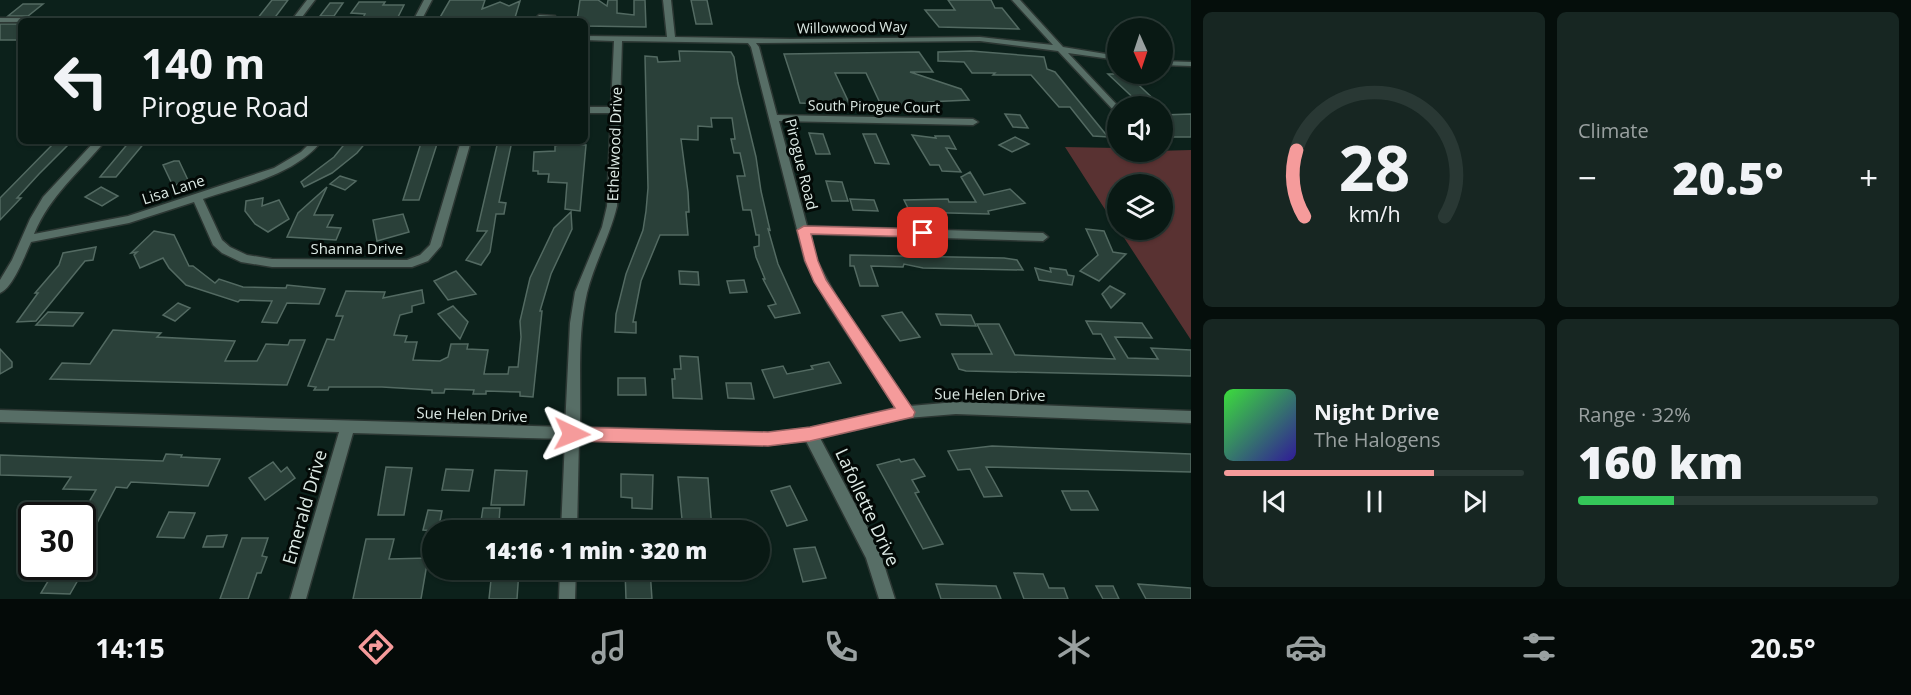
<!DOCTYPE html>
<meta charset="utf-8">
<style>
:root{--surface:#091914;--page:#172622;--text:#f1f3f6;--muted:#99a0a0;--line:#293834;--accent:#f59b9b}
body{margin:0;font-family:"Open Sans",sans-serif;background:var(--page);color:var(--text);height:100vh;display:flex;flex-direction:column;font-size:22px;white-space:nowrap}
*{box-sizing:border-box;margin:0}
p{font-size:20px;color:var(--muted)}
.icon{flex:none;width:33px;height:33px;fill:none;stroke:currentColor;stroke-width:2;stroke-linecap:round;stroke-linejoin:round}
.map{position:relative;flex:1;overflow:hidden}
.drawer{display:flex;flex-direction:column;gap:12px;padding:12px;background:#050e0b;width:720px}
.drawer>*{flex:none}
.top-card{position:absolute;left:18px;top:18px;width:570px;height:126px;border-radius:9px;box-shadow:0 2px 4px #0004,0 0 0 2px var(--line);background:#091914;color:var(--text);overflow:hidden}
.needle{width:39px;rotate:177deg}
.fabs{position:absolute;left:1107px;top:18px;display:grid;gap:12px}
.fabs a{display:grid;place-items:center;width:66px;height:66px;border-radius:50%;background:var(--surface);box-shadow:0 2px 4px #0004,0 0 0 2px var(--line);font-size:30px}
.speed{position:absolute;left:18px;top:502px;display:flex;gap:12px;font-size:30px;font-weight:700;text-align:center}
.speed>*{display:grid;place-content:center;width:78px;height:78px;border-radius:50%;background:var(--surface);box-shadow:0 2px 4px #0004,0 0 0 2px var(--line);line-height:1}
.speed .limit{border:3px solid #111;border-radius:9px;background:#fff;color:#111}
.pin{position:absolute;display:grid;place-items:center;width:51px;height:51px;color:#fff;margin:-26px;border-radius:12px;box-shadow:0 3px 9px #0006}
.me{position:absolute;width:66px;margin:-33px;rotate:92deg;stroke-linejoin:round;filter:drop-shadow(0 0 4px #0008)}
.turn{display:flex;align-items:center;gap:21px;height:126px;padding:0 24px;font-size:27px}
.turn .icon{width:78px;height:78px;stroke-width:2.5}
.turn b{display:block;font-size:42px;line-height:51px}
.big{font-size:45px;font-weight:800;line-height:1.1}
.drawer .tile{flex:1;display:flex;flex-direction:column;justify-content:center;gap:9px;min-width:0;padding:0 21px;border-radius:9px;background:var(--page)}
.drawer .dial{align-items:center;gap:0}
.dial svg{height:156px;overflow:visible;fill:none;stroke:var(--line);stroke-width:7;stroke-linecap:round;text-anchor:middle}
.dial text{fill:var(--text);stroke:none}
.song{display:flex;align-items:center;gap:18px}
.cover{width:72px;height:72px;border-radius:9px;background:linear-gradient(135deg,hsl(120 70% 55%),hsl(250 70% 35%))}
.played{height:6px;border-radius:3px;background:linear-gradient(90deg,var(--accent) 70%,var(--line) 70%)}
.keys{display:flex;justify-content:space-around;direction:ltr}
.heat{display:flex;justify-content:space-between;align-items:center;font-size:33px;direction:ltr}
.charge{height:9px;border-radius:4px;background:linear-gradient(90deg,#34c759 32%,var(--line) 0)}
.drawer .tiles{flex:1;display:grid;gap:12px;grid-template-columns:repeat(2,1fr)}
.trip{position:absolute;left:422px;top:520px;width:348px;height:60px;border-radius:30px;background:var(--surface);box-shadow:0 2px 4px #0004,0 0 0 2px var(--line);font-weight:800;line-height:60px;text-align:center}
.tabs{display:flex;height:96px;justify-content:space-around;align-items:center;background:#040a08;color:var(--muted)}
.tabs .icon{width:42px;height:42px}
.tabs .active{color:var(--accent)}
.tabs b{font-size:27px;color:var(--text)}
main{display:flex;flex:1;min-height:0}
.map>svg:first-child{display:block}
</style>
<main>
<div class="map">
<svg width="1191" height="599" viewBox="0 0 1191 599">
<rect width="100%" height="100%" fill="#0c211b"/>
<path fill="#593232" d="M1065,147L1117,148L1118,152L1191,150V340L1119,230H1162V184H1118L1117,228Z"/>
<path fill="#2a4039" stroke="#536a62" stroke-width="1.5" d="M272,0H288L273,20L257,19Z
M450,0H485L482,9L500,2L509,6L520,1L514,21H498L499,18L477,17L476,19H439Z
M580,0H598L607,6L608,0H617V13L634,15V0H645L646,27L585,26V21H577Z
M691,0H707L712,24H696Z
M948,0H991L995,8H1002L1019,29L939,27L925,10H955Z
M359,2H385L383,5H404L396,21H361L365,14L351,13Z
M330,3H343L334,16H320Z
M23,4H43L28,16H8Z
M0,24H21V40H0Z
M679,51L731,52L734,57L738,83L756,157L761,191L770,230L768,229L778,264L800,313L775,318L768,306L776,304L763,279H765L756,257L754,247L759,246V235H756L751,210H743L737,176H745L740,153H734L731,139H735L732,118H711L712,127L698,126V140L681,139L688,192L689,212H686L688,235H660L641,281L633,322H636V333L615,332L616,314L626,274L643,230L646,211L648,188L645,56L657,57L658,62L680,61Z
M971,51L1044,57L1047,69L1055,72L1108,137L1093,136L1070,107H1059L1031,75H993L995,73H972L964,62L938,61V52Z
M919,52L933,72H910L961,89L969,100L927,102L929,106L881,105L866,73H835L850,105L800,103L784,54Z
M1108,74H1127L1161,106H1142Z
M1005,114L1020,115L1028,128L1013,127Z
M1191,114V137H1170L1162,129V115Z
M809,133L823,134L830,154H816Z
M863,134H876L889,164L875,163Z
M912,135L936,138L935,136H949L956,149L946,148L961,172L942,171L939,165H930Z
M1015,137L1029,144L1012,152L999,145Z
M56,141H72L39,174L17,198H21L0,220V198Z
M130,141H146L116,177H100Z
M347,141H367L357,153L332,173L304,187L301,182L334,157Z
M498,141H512L499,202L506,203L504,214H496L490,252L481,265L466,260L487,231H477Z
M421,143L437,144L419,200H403Z
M562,144L586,145L580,211L565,209L567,183L548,182L549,174H538V171H533L534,152L555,151V146Z
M174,161H179L188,180L173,186L163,165Z
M970,172L984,195L1010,189L1025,203L988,211L989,214L910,212L904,200L948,199L949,202H976L961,177Z
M340,176L356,181L345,190L330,184Z
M826,181L842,182L848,201H832Z
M101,187L118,196L102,206L85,197Z
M327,187L314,215H333L327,227L341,228L336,240L287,237L298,213Z
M263,198L262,206L279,200L289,219L268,232L255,224L245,211L246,201Z
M850,199L874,200L878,211L853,210Z
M571,212L572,229L551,274L540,311H542L533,397L520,396V392L486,391V394H473L474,390L445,389L444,393H432V390L382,387H329L328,390H314L316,387L308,386L327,339L334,340L343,316H336L346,291L385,292L383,298L422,290L424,303L412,306V312L400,315L394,335L407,336L405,342H417L413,360L440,361L448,357L451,344H468L467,349L488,350L484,374H508L509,367H518L521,337L520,321L530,278L554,228Z
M403,214L409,232L377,241L373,220Z
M1086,229L1104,231L1113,252L1126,254L1099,281L1080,271L1098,255Z
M154,231L174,235L189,266H193L215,283L219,279L243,287L286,288L287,285L325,289L319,304L287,303L277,323L262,322L272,301L240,300L238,302L186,285L169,268L163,258L140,268L134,255L137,252L131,253Z
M96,247L93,260L85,261L36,321L17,322L38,293H35L59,265L63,253Z
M850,255L1004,258L1017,260L1023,270L923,268L904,264L903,267L871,266L878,286H860L854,266H850Z
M1035,268L1051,272L1050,268L1066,270L1068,275L1074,276L1072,285L1039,280Z
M456,271L476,294L448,300L434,281Z
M679,271L698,272L699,285L680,284Z
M744,280L747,292L730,293L727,281Z
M1110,286L1125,294L1111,308L1102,294Z
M178,303L190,308L175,321L163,315Z
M453,306L468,322L460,339L438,314Z
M48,312L83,313L73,326L36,325Z
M902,312L920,337L900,341L882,316Z
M936,314L971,315L976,326L941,325Z
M1086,321L1142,323L1152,338L1115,337L1128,358L1158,359L1151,348L1191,350V376L966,371L959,369L952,354H992L977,324H999L1015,355L1115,359L1101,334H1093Z
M113,330L161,333L157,337L235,341L225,361H257L266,344L288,345L290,340H305L287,385L50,379L62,363L90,364Z
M0,349L12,362V367L0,374Z
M680,356L698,357L702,399L673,398L672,379H675L674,369H681Z
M829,362L841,383L774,398L762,370L783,366L787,374L813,369L811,366Z
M618,378H645L646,395H618Z
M726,383H751L754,399L728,398Z
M992,446L1191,454V472L986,467L1002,496L984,497L970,469L958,470L948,451Z
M166,454L182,455L181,457L220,459L208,486L131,482L127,488L116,487L97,523L82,522V514L96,490L63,489L71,477L0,475V455L163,461Z
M899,459L901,462L914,459L925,476L912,480L919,492L915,493L943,544L923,549L877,465Z
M273,462L281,472L287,467L295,478L265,500L249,478Z
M386,467L412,468L404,515H378Z
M446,469L473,470L469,491L442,490Z
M495,470L527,471L524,505H491Z
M621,474L653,475L652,509L632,508V498L621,497Z
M678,477L708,478L712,530H683Z
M790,486L807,520L787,526L771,491Z
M1062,491H1088L1098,510H1071Z
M483,508H500L499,522L481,521Z
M428,510L442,511L438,531L423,530Z
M169,512L195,513L184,538L157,537Z
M227,535L223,547H203L207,536Z
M242,538H268L262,556L267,557L261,573H257L248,599H220Z
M366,539H394L389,559L428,558L421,599H353Z
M815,547L826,578L803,582L794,549Z
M492,570H519L517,599H489Z
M625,570H650L652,599H626Z
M54,571L82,573L70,594L41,593Z
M1014,573L1043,574L1049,588H1064L1068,599H1024Z
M936,584L996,586L1001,599H941Z
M1138,584L1191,588V599H1146Z
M1096,586H1113L1119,599H1103Z"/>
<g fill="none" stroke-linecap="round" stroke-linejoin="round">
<g stroke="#2c3733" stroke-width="3">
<path id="minor" d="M307,0H315L299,21H291Z
M424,0H432L421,21H413Z
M663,0H671L675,37L791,39L980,37L1053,45L1012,0H1020L1063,47L1118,56V60L1068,53L1118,106V115L1058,51L980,41L756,43L759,47L777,115L973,119L978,122L973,125L779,121L807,226L1043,233L1048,237L1043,241L809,234L817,261L838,300L910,406L956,402L1191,411V423L956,414L907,418L820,438L879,549L895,599H879L866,558L806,441L768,445L579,440L577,531H561L565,439L353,433L306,599H290L339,432L0,422V410L565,427L570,323L575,292L602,227L607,206L611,113H585V107H611L614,41L585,40V36L667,37ZM622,41L748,43L751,47L805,261L829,306L896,408L810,428L768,433L580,427C581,384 577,335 587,293C594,264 610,236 617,206Z
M539,15L555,16L557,21L544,19L533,21Z
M0,18L171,19L175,21L0,22Z
M1162,61L1191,62V66L1162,65Z
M95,141H105C79,173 51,194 34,234L128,216L274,168L301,152L312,141H322C293,176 244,185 203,199L222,240L230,247L247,255L272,259L407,260L420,255L430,245L461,141H471L441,246L428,261L412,267H272L241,262L222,253L213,245L194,202L129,223L31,242C25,255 13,288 0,293V280L12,260L30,219L43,197Z
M560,570H576L575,599H559Z"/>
</g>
<use href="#minor" fill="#576e66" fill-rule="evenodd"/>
</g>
<path fill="#f59b9b" stroke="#9f6565" stroke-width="1.5" d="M804,226L923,229L930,233L923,237L811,234L818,261L826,280L915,412L913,417L810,441L768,446L572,441L567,439L564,434L567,429L572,427L768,432L810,427L895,408L814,282L805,261L797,230Z"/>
<g text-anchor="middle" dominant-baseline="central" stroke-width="6" stroke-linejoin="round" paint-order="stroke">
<g font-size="14" fill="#ddeae5" stroke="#030906">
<text transform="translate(852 27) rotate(-1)">Willowwood Way</text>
<text transform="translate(874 106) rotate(1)">South Pirogue Court</text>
</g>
<g font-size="15" fill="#ddeae5" stroke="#030906">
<text transform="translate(614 144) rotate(-88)">Ethelwood Drive</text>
<text transform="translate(802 164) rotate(76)">Pirogue Road</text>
<text transform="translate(173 189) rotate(-18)">Lisa Lane</text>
<text x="357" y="248">Shanna Drive</text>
<text transform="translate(990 394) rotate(1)">Sue Helen Drive</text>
<text transform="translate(472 414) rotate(2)">Sue Helen Drive</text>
</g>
<g font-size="18" fill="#ddeae5" stroke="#030906">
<text transform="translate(304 507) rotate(-74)">Emerald Drive</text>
<text transform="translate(868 507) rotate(65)">Lafollette Drive</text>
</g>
</g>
</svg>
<div class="fabs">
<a><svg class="needle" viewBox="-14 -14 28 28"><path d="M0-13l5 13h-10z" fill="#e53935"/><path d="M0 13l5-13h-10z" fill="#99a0a0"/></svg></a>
<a><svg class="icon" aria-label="sound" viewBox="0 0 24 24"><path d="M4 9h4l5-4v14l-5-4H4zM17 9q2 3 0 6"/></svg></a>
<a><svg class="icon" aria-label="layers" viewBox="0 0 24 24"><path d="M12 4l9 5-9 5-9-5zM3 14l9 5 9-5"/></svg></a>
</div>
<div class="speed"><div class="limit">30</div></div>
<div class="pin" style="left:923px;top:233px;background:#d93025"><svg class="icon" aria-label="arrive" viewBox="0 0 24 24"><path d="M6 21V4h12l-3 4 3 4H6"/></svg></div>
<svg class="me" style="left:572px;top:434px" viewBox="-20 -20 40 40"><path d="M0-17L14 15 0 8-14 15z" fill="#f59b9b" stroke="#fff" stroke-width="4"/></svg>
<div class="trip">14:16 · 1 min · 320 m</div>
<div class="top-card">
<div class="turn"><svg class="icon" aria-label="left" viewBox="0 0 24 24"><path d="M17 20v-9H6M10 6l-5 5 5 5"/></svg><div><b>140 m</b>Pirogue Road</div></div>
</div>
</div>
<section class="drawer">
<div class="tiles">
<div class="tile dial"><svg viewBox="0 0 100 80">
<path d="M14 69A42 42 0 1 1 86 69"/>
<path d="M14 69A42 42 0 0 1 10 35" stroke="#f59b9b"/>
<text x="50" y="56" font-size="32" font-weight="700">28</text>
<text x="50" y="72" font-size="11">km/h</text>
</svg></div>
<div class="tile"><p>Climate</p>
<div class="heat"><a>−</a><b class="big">20.5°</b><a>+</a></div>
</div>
<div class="tile">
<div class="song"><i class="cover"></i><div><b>Night Drive</b><p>The Halogens</p></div></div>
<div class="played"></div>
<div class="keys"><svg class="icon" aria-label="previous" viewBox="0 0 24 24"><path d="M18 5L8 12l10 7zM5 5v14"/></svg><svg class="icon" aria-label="pause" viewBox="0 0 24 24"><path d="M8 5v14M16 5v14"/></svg><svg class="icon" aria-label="next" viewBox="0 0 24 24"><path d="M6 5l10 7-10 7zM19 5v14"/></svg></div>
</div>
<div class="tile"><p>Range · 32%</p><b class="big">160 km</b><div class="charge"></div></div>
</div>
</section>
</main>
<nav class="tabs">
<b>14:15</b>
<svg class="icon active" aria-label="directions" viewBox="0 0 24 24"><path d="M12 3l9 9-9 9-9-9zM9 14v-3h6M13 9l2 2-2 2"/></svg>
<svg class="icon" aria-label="music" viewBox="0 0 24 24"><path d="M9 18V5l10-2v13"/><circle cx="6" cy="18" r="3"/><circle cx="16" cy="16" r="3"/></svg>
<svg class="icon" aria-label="phone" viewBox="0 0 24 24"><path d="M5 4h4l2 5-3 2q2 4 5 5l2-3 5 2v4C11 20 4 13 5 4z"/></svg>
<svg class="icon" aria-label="climate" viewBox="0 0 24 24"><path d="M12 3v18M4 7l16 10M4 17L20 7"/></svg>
<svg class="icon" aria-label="car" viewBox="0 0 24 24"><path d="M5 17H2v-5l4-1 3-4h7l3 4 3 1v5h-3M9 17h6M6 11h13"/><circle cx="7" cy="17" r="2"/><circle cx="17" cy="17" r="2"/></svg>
<svg class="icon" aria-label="filters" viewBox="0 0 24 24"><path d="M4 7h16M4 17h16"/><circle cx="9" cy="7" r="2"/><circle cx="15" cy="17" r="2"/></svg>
<b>20.5°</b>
</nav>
